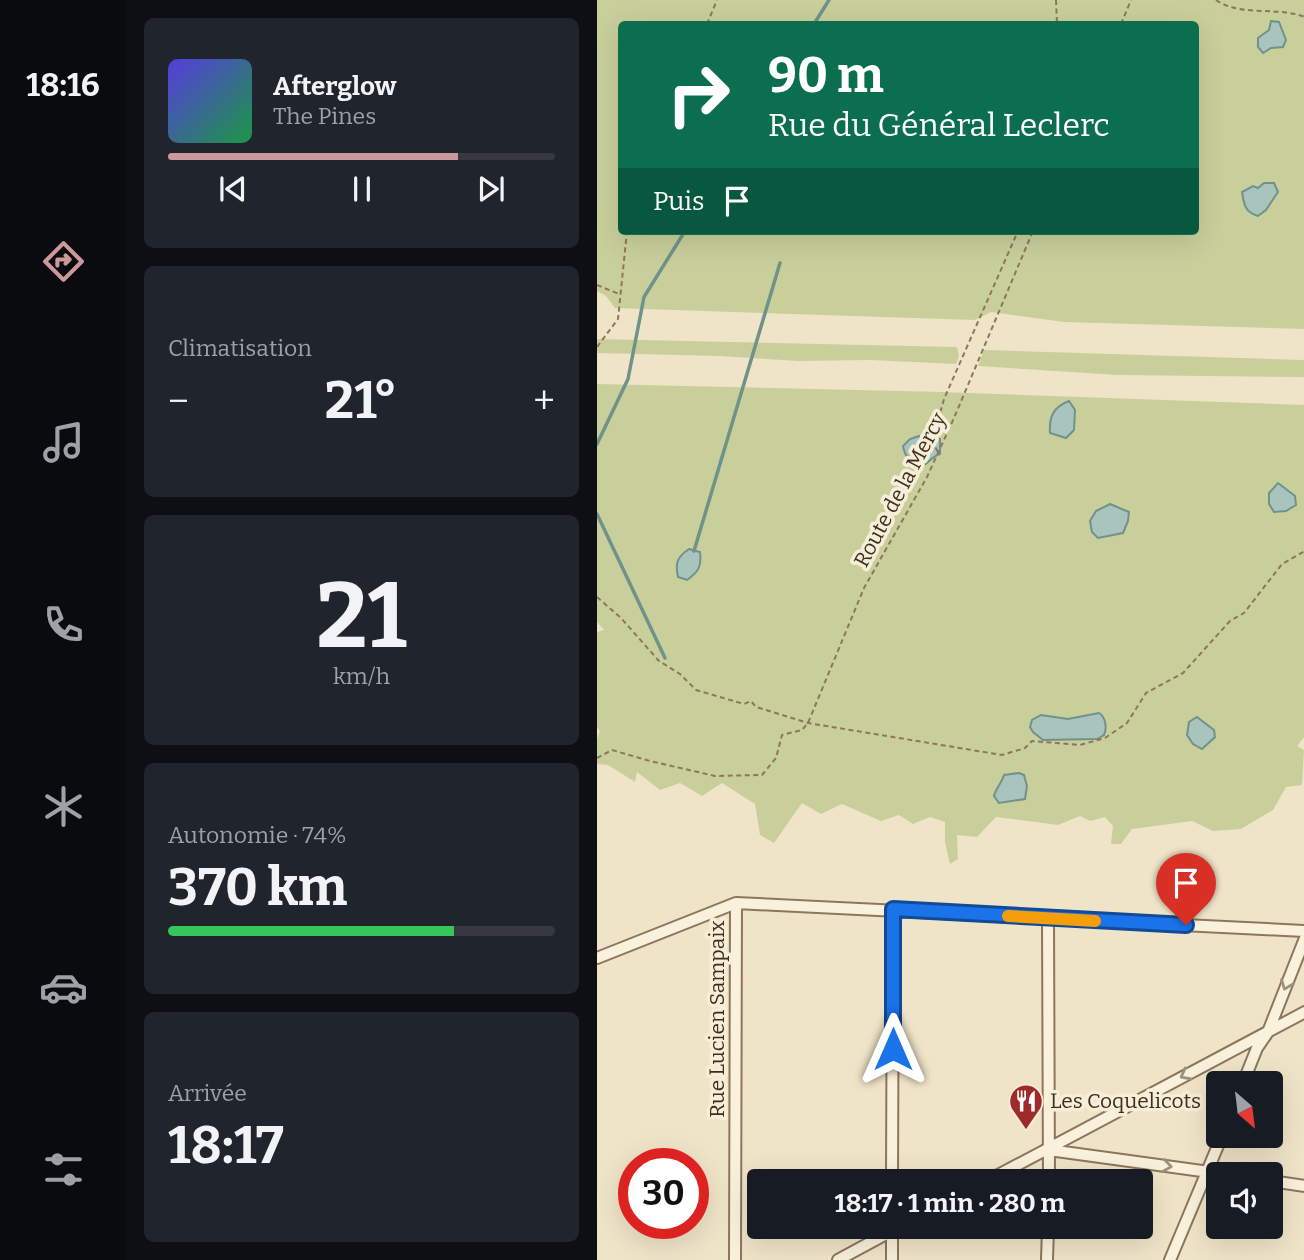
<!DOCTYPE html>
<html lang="fr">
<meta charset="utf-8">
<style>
:root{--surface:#171b24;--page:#20242c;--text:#f1f3f6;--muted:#9ea1a6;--line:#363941;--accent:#cc999b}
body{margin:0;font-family:Bitter,serif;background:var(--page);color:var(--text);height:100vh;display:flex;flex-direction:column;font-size:26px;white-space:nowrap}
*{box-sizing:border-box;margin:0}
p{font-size:23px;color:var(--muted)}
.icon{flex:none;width:38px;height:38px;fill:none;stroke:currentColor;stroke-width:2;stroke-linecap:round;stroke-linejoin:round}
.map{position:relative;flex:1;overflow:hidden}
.details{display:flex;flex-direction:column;gap:18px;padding:18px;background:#0d0f14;width:471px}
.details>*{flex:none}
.top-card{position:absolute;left:21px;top:21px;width:581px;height:214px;border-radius:7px;box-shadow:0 7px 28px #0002;background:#0b6e4f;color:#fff;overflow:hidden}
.needle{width:46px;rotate:152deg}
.buttons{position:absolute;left:609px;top:1071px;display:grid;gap:14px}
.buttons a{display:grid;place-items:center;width:77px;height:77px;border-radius:7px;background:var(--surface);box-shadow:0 7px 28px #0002;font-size:35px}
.speed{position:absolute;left:21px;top:1148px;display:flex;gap:14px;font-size:35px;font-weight:700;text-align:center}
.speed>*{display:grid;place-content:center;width:91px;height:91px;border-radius:50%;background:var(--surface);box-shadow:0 7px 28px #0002;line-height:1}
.speed .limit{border:10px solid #d22;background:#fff;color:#111}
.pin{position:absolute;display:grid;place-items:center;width:60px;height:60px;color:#fff;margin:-72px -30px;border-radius:50% 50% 50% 0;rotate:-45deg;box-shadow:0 0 7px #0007}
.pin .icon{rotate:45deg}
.me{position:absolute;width:77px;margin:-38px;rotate:0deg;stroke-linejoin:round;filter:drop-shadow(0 0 5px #0008)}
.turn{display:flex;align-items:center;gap:24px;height:147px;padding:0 35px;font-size:32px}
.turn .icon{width:91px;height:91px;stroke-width:2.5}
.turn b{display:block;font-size:49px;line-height:60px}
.then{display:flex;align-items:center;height:66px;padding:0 35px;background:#0003;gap:14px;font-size:26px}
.big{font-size:52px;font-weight:700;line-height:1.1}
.details .tile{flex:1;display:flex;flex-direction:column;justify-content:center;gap:10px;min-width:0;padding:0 24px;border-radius:10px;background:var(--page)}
.details .dial{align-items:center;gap:0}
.dial b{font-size:91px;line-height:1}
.song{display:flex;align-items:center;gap:21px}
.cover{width:84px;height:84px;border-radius:10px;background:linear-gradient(135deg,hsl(250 70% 55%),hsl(140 70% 35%))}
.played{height:7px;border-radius:4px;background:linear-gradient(90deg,var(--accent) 75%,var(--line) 75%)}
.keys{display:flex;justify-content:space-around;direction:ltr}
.heat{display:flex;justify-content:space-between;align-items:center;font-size:38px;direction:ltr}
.charge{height:10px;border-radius:5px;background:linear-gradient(90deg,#34c759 74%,var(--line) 0)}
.trip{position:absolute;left:150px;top:1169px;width:406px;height:70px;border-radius:7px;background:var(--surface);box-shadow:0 7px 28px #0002;font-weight:700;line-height:70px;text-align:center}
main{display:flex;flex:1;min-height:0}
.menu{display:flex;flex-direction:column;width:126px;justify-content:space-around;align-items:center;background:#090b0e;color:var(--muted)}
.menu .icon{width:49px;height:49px}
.menu .current{color:var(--accent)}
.menu b{font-size:32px;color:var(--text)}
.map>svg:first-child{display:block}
</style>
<main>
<nav class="menu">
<b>18:16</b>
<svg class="icon current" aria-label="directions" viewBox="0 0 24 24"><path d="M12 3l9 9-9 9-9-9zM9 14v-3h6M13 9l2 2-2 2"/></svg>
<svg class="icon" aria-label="music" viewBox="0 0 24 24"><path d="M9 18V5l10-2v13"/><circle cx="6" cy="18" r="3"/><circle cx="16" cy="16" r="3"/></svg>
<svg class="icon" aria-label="phone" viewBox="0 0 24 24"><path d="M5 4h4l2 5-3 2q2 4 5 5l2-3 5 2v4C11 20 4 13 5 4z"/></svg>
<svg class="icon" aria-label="climate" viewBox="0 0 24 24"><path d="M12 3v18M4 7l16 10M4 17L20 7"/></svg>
<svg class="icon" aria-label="car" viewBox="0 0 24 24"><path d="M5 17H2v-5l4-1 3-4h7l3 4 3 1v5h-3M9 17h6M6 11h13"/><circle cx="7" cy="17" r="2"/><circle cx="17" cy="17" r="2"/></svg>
<svg class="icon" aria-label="filters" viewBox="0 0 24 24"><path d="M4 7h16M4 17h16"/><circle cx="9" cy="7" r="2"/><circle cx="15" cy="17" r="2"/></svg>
</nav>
<section class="details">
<div class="tile">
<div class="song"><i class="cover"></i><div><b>Afterglow</b><p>The Pines</p></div></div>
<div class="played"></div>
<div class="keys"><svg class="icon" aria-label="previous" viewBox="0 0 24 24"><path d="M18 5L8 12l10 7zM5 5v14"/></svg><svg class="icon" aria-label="pause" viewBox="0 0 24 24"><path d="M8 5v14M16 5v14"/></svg><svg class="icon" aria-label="next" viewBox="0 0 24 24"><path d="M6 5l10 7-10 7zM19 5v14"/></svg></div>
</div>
<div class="tile"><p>Climatisation</p>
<div class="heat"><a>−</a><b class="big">21°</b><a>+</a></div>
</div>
<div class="tile dial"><b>21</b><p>km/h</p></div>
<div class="tile"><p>Autonomie · 74%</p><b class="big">370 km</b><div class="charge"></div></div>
<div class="tile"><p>Arrivée</p><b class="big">18:17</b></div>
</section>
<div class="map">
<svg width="708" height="1260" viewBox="0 0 708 1260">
<rect width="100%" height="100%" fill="#f0e4c8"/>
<path fill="#c9cf9b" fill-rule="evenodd" d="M0,0H707V329L467,322L394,312L378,320L18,308L9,296L0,291ZM24,24H598V231H24Z
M0,339L360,347L362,356L359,364L274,360L201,361L122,356L0,353Z
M387,350L707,360V377L520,375L381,366Z
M0,384L346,392L707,405L708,736L700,746L707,750L705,785L689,787L676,810L644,829L616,831L595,821L535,829L524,844H514L516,826L508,817L493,821L483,816L461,825L399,817L380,837L360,835L361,859L353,864L348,842V822L333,817L316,824L302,815L284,821L245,804L224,814L205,803L177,843L163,835L158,804L125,783L105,796L83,783L63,790L40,772L38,782L11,765L0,764V739L3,731L0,727V632L7,630L0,622Z"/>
<path fill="#a9c4bc" stroke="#6f938a" stroke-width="2" d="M674,21L682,22L689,40L686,47L674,48L666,53L661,47V38L672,30Z
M667,183H677L681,192L669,210L661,216C648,212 647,205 645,192L656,186L661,188Z
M472,401L478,410L477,430L469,438L453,433C452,417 456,407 472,401Z
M322,436L329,444L332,437L343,439V454C334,457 332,463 324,467C313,464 308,457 306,446L313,439Z
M681,483L698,496L699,505L689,511L677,512L672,504V493Z
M513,504L532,512L531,521L526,533L501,538L495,532L493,521L499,511Z
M92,549L103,552C105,567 101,572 90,580L81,577C78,563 80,557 92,549Z
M502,713C509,717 510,728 507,735L500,739L446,740L436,732L433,727L435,720L444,715L471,719Z
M600,717L617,730L618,737L605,749L596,744L590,735L592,722Z
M422,773L427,775L430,786L428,799L402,803L397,796C398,790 405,782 407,775Z"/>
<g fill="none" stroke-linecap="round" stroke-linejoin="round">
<path stroke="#6f938a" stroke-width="3.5" d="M217,24L232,0
M0,444L31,379L47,297L88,231
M0,514L68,658
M97,551L183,263"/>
<g stroke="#8d765c" stroke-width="14">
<path id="street" d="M451,918L452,1181
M0,958L139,903L708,931
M646,1083L660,1048L671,1032L708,938
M452,1150L627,1174
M295,1181L296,909
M390,1181L708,1012
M674,1181L708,1186
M138,1260L139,903
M241,1260L302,1227
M295,1260V1227
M450,1260L451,1227
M573,1260L625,1136"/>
</g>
<path stroke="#8d765c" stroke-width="2" stroke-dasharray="5 3.5" stroke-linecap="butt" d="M459,0L460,24
M619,0C643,17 679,6 708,17
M110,24L120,0
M524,24L534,0
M0,285L22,294
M0,347L21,319L30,231
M341,452L335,441L347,399L421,231
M0,597L24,618L62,661L83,674L99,690L147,704L154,701L159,707L211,723L405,755L428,748L435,741L483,745L508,738L530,723L549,693L586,673L633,621L647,613L685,564L708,551
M0,758L15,750L53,761L118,776L165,775L179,758L185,735L205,730L211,723L267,588L330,477L357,418L436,231"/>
<use href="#street" stroke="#faf1dc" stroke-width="10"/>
</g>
<defs><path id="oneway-chevron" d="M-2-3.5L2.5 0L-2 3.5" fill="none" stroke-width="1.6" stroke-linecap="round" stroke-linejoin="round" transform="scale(1.75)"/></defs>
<g stroke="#9c907e">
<use href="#oneway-chevron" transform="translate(689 985) rotate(111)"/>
<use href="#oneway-chevron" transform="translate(588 1075) rotate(152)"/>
<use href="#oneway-chevron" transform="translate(570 1166) rotate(8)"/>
</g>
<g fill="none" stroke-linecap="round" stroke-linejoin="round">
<g stroke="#114b97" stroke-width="18">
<path id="route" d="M296,1049V909L589,925"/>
</g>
<use href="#route" stroke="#1a73e8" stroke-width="12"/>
<path stroke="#f59e0b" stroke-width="12" d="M411,916L498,921"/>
</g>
<defs>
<g id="restaurant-pin" transform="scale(1.75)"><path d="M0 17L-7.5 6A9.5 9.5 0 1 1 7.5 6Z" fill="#9e2a2b" stroke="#f7eed8"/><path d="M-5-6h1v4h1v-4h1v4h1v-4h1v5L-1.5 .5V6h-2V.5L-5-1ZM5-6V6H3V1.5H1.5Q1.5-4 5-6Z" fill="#fff"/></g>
</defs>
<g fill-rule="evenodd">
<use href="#restaurant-pin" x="429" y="1101"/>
</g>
<g text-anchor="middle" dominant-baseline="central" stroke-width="7" stroke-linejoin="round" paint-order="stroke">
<g font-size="21" fill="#3d2e20" stroke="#f7eed8">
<text transform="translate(303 490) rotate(-62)">Route de la Mercy</text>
<text transform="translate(120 1019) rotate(-90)">Rue Lucien Sampaix</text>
</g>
<g font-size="21" fill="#3d2e20" stroke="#f7eed8" text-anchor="start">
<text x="453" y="1101">Les Coquelicots</text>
</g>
</g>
</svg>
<div class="buttons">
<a><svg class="needle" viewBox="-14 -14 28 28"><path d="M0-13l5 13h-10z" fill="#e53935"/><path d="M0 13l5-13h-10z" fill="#9ea1a6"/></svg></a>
<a><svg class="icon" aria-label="sound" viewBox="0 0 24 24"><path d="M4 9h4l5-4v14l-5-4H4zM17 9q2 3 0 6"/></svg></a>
</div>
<div class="speed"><div class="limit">30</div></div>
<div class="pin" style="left:589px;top:925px;background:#d93025"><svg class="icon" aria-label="arrive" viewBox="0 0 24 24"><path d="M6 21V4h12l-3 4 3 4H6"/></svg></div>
<svg class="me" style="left:296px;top:1049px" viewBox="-20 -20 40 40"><path d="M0-17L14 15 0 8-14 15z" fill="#1a73e8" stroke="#fff" stroke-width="4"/></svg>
<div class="trip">18:17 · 1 min · 280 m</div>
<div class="top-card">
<div class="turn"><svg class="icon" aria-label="right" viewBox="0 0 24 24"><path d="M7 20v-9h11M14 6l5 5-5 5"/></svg><div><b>90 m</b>Rue du Général Leclerc</div></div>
<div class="then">Puis<svg class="icon" aria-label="arrive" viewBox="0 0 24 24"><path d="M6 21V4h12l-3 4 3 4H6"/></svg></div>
</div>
</div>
</main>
